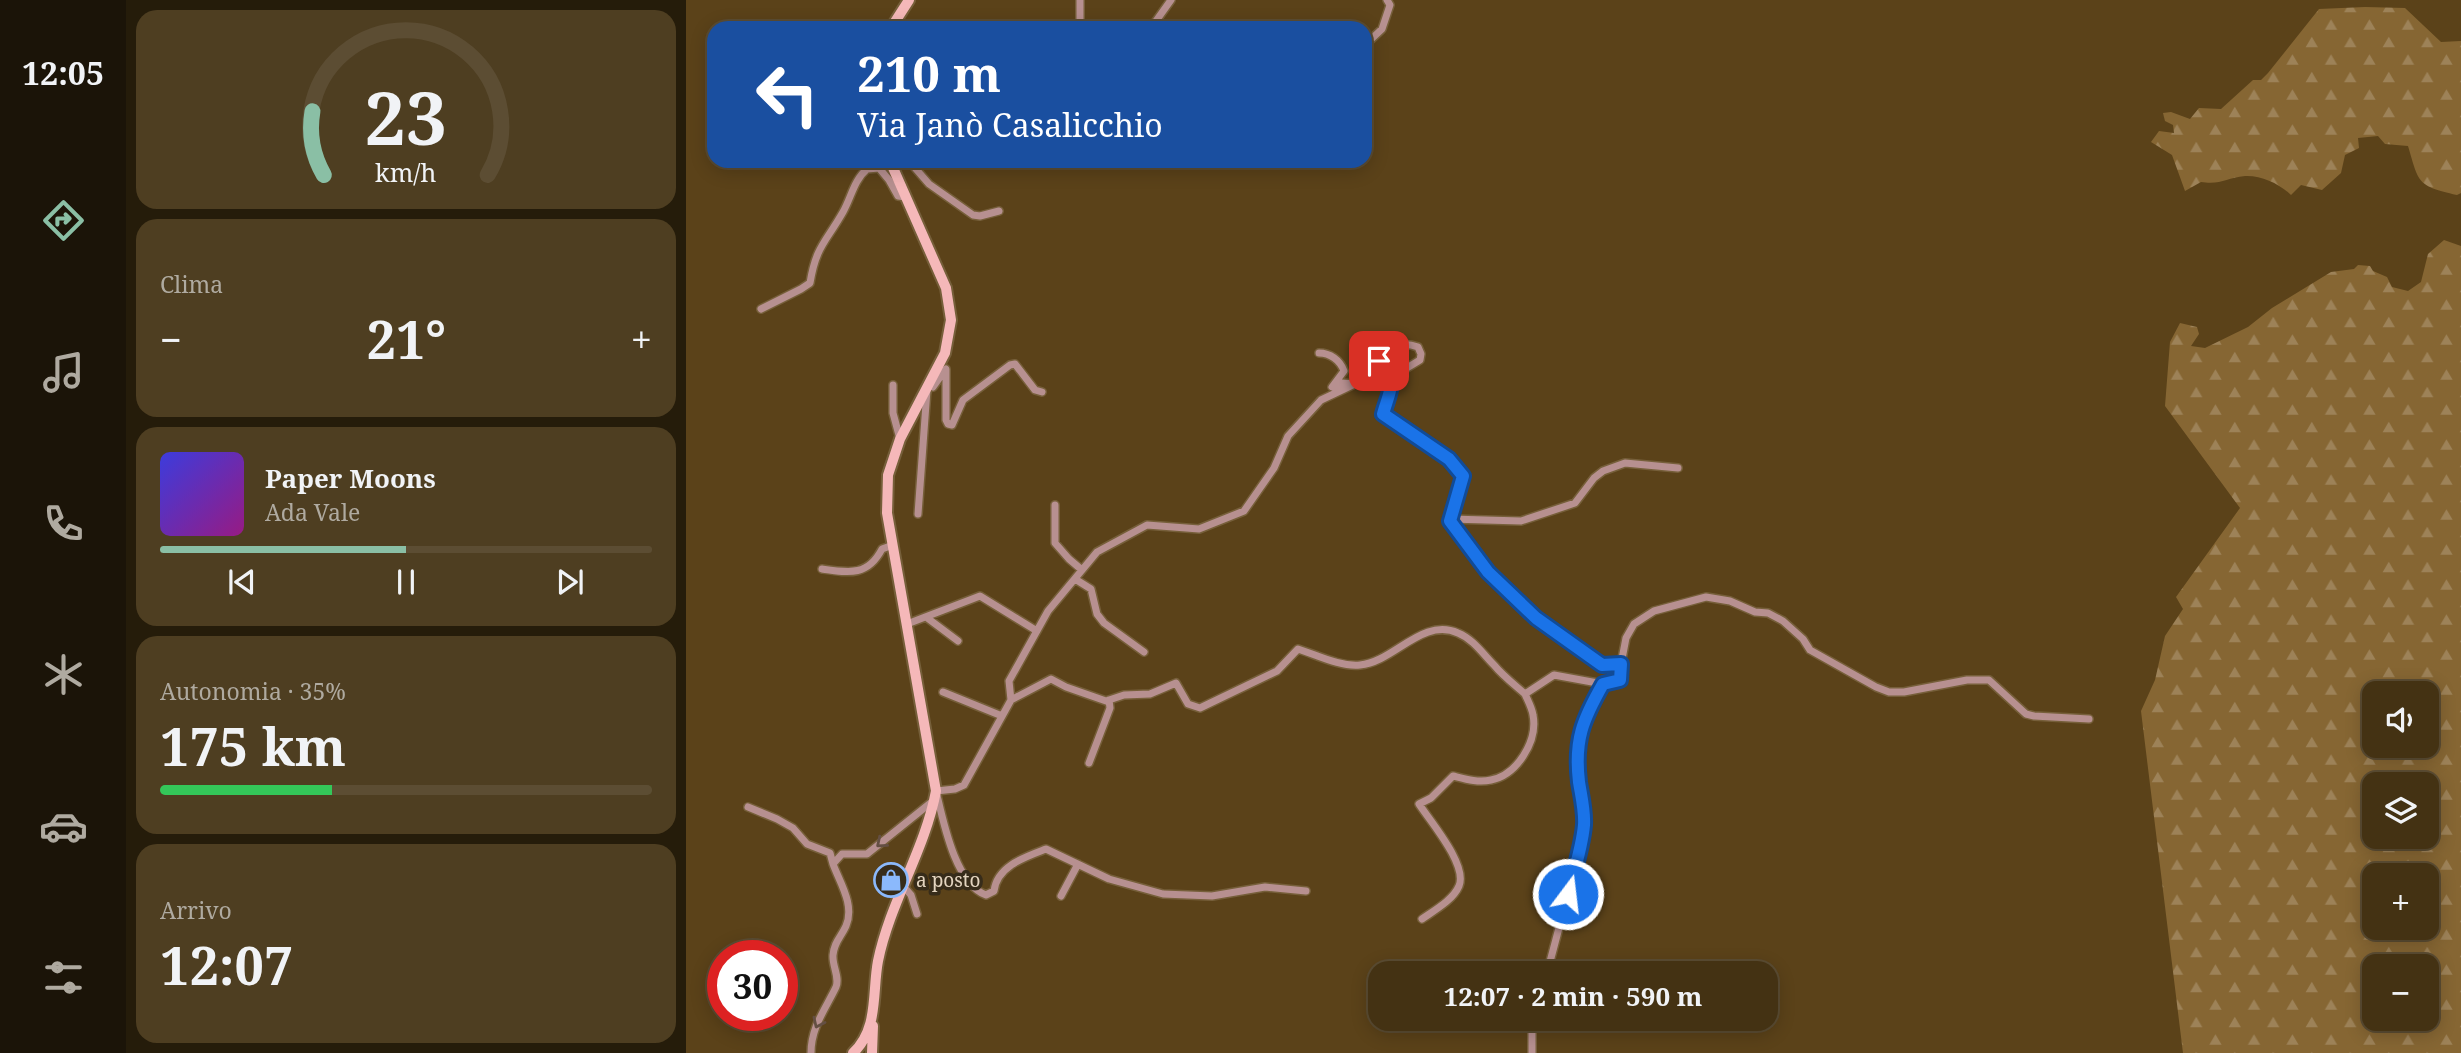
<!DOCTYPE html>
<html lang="it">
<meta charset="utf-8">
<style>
:root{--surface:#443213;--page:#4e3e21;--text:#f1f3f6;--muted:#afaaa0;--line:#5c4d33;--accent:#8abfa5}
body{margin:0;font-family:"Noto Serif",serif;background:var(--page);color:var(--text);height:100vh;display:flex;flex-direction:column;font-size:26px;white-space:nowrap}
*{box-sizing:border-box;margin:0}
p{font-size:23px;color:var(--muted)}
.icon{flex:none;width:38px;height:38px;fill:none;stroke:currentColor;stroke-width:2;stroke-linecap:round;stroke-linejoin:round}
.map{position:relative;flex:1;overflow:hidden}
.panel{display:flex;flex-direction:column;gap:10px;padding:10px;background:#251c0a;width:560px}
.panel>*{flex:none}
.banner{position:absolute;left:21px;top:21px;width:665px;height:147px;border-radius:21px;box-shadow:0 4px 18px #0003,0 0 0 2px var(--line);background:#1a4fa0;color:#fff;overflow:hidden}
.fabs{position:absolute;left:1676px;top:681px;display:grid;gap:14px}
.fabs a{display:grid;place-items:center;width:77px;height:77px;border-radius:14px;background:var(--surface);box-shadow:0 4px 18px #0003,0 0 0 2px var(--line);font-size:35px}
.speed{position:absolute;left:21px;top:940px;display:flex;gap:14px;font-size:35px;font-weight:700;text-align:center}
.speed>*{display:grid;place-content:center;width:91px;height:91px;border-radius:50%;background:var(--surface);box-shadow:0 4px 18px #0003,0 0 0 2px var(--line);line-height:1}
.speed .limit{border:10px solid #d22;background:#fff;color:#111}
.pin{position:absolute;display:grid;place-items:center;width:60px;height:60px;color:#fff;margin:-30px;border-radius:14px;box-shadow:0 4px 10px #0006}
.me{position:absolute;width:77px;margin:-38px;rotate:15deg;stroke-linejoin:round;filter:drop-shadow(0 0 5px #0008)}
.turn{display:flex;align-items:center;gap:24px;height:147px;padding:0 35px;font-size:32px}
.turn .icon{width:91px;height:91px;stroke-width:2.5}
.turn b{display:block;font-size:49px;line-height:60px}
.big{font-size:52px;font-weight:700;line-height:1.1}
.panel .card{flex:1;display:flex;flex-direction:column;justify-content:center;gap:10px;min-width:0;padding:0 24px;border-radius:21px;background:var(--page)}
.panel .dial{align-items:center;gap:0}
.dial svg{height:182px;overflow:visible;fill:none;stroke:var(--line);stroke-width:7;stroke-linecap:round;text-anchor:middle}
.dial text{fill:var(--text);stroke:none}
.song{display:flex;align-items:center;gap:21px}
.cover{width:84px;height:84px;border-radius:10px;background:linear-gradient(135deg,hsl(240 70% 55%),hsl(310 70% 35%))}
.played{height:7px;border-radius:4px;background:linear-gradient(90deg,var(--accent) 50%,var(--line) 50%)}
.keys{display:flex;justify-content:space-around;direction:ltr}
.heat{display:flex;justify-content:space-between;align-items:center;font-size:38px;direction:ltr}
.charge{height:10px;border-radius:5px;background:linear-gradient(90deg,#34c759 35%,var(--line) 0)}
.trip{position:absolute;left:682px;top:961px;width:410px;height:70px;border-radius:21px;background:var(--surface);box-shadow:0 4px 18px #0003,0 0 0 2px var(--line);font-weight:700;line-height:70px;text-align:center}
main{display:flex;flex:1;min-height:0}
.menu{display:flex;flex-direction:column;width:126px;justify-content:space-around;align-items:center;background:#1b1408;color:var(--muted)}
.menu .icon{width:49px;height:49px}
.menu .on{color:var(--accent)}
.menu b{font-size:32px;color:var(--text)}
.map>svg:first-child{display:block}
</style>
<main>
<nav class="menu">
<b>12:05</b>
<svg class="icon on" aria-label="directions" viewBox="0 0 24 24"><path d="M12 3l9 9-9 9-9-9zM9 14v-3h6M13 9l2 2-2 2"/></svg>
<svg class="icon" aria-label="music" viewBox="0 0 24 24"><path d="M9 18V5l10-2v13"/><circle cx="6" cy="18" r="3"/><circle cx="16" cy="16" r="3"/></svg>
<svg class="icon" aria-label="phone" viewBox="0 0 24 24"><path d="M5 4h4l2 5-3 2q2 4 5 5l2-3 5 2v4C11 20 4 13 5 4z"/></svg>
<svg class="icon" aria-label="climate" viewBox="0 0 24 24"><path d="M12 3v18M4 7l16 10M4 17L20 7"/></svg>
<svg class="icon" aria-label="car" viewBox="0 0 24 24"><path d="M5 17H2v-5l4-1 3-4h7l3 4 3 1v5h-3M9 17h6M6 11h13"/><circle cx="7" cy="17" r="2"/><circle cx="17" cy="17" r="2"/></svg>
<svg class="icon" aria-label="filters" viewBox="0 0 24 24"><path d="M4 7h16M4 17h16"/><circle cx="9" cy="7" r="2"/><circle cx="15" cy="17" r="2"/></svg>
</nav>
<section class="panel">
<div class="card dial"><svg viewBox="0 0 100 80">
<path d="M14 69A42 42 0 1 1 86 69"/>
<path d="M14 69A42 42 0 0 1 9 41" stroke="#8abfa5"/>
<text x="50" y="56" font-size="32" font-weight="700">23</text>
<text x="50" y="72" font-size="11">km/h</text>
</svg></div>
<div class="card"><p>Clima</p>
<div class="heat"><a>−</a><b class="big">21°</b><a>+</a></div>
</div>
<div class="card">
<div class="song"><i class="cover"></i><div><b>Paper Moons</b><p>Ada Vale</p></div></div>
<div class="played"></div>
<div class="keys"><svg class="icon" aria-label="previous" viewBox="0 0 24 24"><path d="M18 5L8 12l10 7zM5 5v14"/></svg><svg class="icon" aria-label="pause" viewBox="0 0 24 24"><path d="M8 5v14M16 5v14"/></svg><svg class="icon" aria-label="next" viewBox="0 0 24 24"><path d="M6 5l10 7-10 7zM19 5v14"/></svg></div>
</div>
<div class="card"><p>Autonomia · 35%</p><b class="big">175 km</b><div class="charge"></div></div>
<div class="card"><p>Arrivo</p><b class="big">12:07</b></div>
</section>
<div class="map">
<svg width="1775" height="1053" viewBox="0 0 1775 1053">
<defs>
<pattern id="forest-firs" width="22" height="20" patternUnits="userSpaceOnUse" patternTransform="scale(1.75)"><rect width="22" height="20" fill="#866633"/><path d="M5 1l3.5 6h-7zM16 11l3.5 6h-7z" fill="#9d8258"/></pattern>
</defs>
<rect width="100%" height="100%" fill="#5b4219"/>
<path fill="url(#forest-firs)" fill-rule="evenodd" d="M1679,7L1719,8L1755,42L1775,41V193L1771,195C1731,186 1733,183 1722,146L1699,144L1692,136L1672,138L1673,148L1659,155L1655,173L1636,190L1615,185L1605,195C1594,184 1575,175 1559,176C1540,178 1535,185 1515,182L1499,191L1486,155L1465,142L1473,131L1488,133L1487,125L1479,121L1477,113L1485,112L1504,119L1513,108L1535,109L1567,80H1575L1582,73L1633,9Z
M1758,240L1775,246V1053H1497L1455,711L1469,680L1479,636L1497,609L1490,597L1554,508L1479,406L1484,342L1494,323L1511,327L1513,334L1505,346L1519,348L1562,327L1586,308L1645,272L1668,269L1672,265L1684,266L1687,271L1701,277L1706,287L1722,291L1735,282L1742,254ZM1689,693H1741V746H1689ZM1689,784H1741V836H1689ZM1689,875H1741V928H1689ZM1689,966H1741V1018H1689Z"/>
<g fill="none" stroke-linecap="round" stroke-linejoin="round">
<g stroke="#765f3a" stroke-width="10">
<path id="street" d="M394,28V0
M465,28L485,0
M679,45L696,29L704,5L701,0
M223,161L243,184L287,215L294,216L313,211
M75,309L115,289L124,283C130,246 140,242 157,212C165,198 168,180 181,169L193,168L203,180L212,196L220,197
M633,353C644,353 654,360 658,371L646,387L656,383L668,384
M690,362C697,346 716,341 732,347L735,354L734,360L706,377
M207,385V413L214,439
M247,387L260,369V420L262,424L266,425L277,400L324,365L329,364L349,390L356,392
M369,505V543L383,559L396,570
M232,514L241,390
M764,519L835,521L889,503L908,478L917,471L939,463L992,468
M136,569C164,573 182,576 196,549L207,545
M389,579L405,589L411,614L418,623L458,652
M240,617L272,641
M221,624L294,596L351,631
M935,664L940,638L948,624L968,611L1020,597L1044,601L1069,612L1082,613L1097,621L1117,639L1124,650L1190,687L1203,692H1218L1281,680H1303L1340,714L1348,716L1403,719
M257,692L316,716
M325,700L323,681L362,611L411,552L461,525L513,529L558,511L588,468L602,436L635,400L675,381L693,361C714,377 703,392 697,414L763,459L777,476L764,521L802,572L850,618L916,665L935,664L934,680L917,684L868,675L839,694C829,685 817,676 808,665C797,654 787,639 772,633C736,617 708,662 674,665C654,667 631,655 612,649L591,671L514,708L502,704L490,683L464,694L438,695L420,701L380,687L365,679L325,700L278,785L269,789L250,791C257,820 269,884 300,895L308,891C311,866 339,857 360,849L423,879L477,894L526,896L579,887L620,891
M403,763L424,708L423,700
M62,807L91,819L107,828L121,844L144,853L147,864
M218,887L225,895L231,914
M375,896L392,864
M736,919C749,910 767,900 773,886C782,865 744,821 733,804L745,798L767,776C779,779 792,783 805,780C831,775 852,741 847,715C846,708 842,701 839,694
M861,973L895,845L898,822L891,768L892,737L900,713L917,684
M125,1053C125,1027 139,1010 150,987C154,977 146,966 147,955C148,942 155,937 160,926C169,905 154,883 147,864L156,854H181L247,801
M846,1053V1018"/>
</g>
<g stroke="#765f3a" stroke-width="14">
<path id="secondary" d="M205,28L223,0
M167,1053C193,1029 186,992 192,961C204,902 239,850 250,791L201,513L202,475L214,439L259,353L265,320L260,288L204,161
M186,1053L187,1026"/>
</g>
<use href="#street" stroke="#b79090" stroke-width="7"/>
<use href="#secondary" stroke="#f5b8b9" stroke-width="10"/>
</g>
<defs><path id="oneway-chevron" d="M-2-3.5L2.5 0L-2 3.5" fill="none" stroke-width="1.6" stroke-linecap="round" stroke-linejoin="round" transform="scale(1.75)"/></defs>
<g stroke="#644f43">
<use href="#oneway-chevron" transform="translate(195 843) rotate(140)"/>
<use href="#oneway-chevron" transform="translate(132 1023) rotate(115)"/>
</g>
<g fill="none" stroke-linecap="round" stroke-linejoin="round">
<g stroke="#114b97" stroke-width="18">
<path id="route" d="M693,361C714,377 703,392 697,414L763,459L777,476L764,521L802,572L850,618L916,665L935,664L934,680L917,684C897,719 888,740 893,782C895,795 899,811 898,825C896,848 888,871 882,894"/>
</g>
<use href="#route" stroke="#1a73e8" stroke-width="12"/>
</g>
<defs>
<g id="shop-ring" transform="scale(1.75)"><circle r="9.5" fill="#372c1a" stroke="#8bb9fc" stroke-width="1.5"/><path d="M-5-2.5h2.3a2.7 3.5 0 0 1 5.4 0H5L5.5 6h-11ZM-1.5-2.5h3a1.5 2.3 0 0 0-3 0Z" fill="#8bb9fc"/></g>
</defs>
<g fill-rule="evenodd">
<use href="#shop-ring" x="205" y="880"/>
</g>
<g text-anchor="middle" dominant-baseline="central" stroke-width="7" stroke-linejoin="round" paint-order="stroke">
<g font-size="19" fill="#e4d5c0" stroke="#372c1a" text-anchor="start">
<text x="230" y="880">a posto</text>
</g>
</g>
</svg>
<div class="fabs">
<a><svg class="icon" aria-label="sound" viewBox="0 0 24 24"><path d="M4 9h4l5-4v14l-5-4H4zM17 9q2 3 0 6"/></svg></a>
<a><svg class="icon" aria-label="layers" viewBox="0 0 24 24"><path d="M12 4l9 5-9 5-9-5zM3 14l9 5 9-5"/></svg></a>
<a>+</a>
<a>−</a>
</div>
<div class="speed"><div class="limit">30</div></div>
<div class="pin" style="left:693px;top:361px;background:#d93025"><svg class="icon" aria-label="arrive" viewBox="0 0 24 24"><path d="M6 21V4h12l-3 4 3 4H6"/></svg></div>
<svg class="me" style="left:882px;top:894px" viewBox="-20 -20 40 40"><circle r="17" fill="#1a73e8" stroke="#fff" stroke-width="3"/><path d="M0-11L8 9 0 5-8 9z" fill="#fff"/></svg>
<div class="trip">12:07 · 2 min · 590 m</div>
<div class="banner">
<div class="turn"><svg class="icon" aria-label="left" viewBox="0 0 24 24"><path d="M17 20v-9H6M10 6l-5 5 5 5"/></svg><div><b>210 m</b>Via Janò Casalicchio</div></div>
</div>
</div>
</main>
